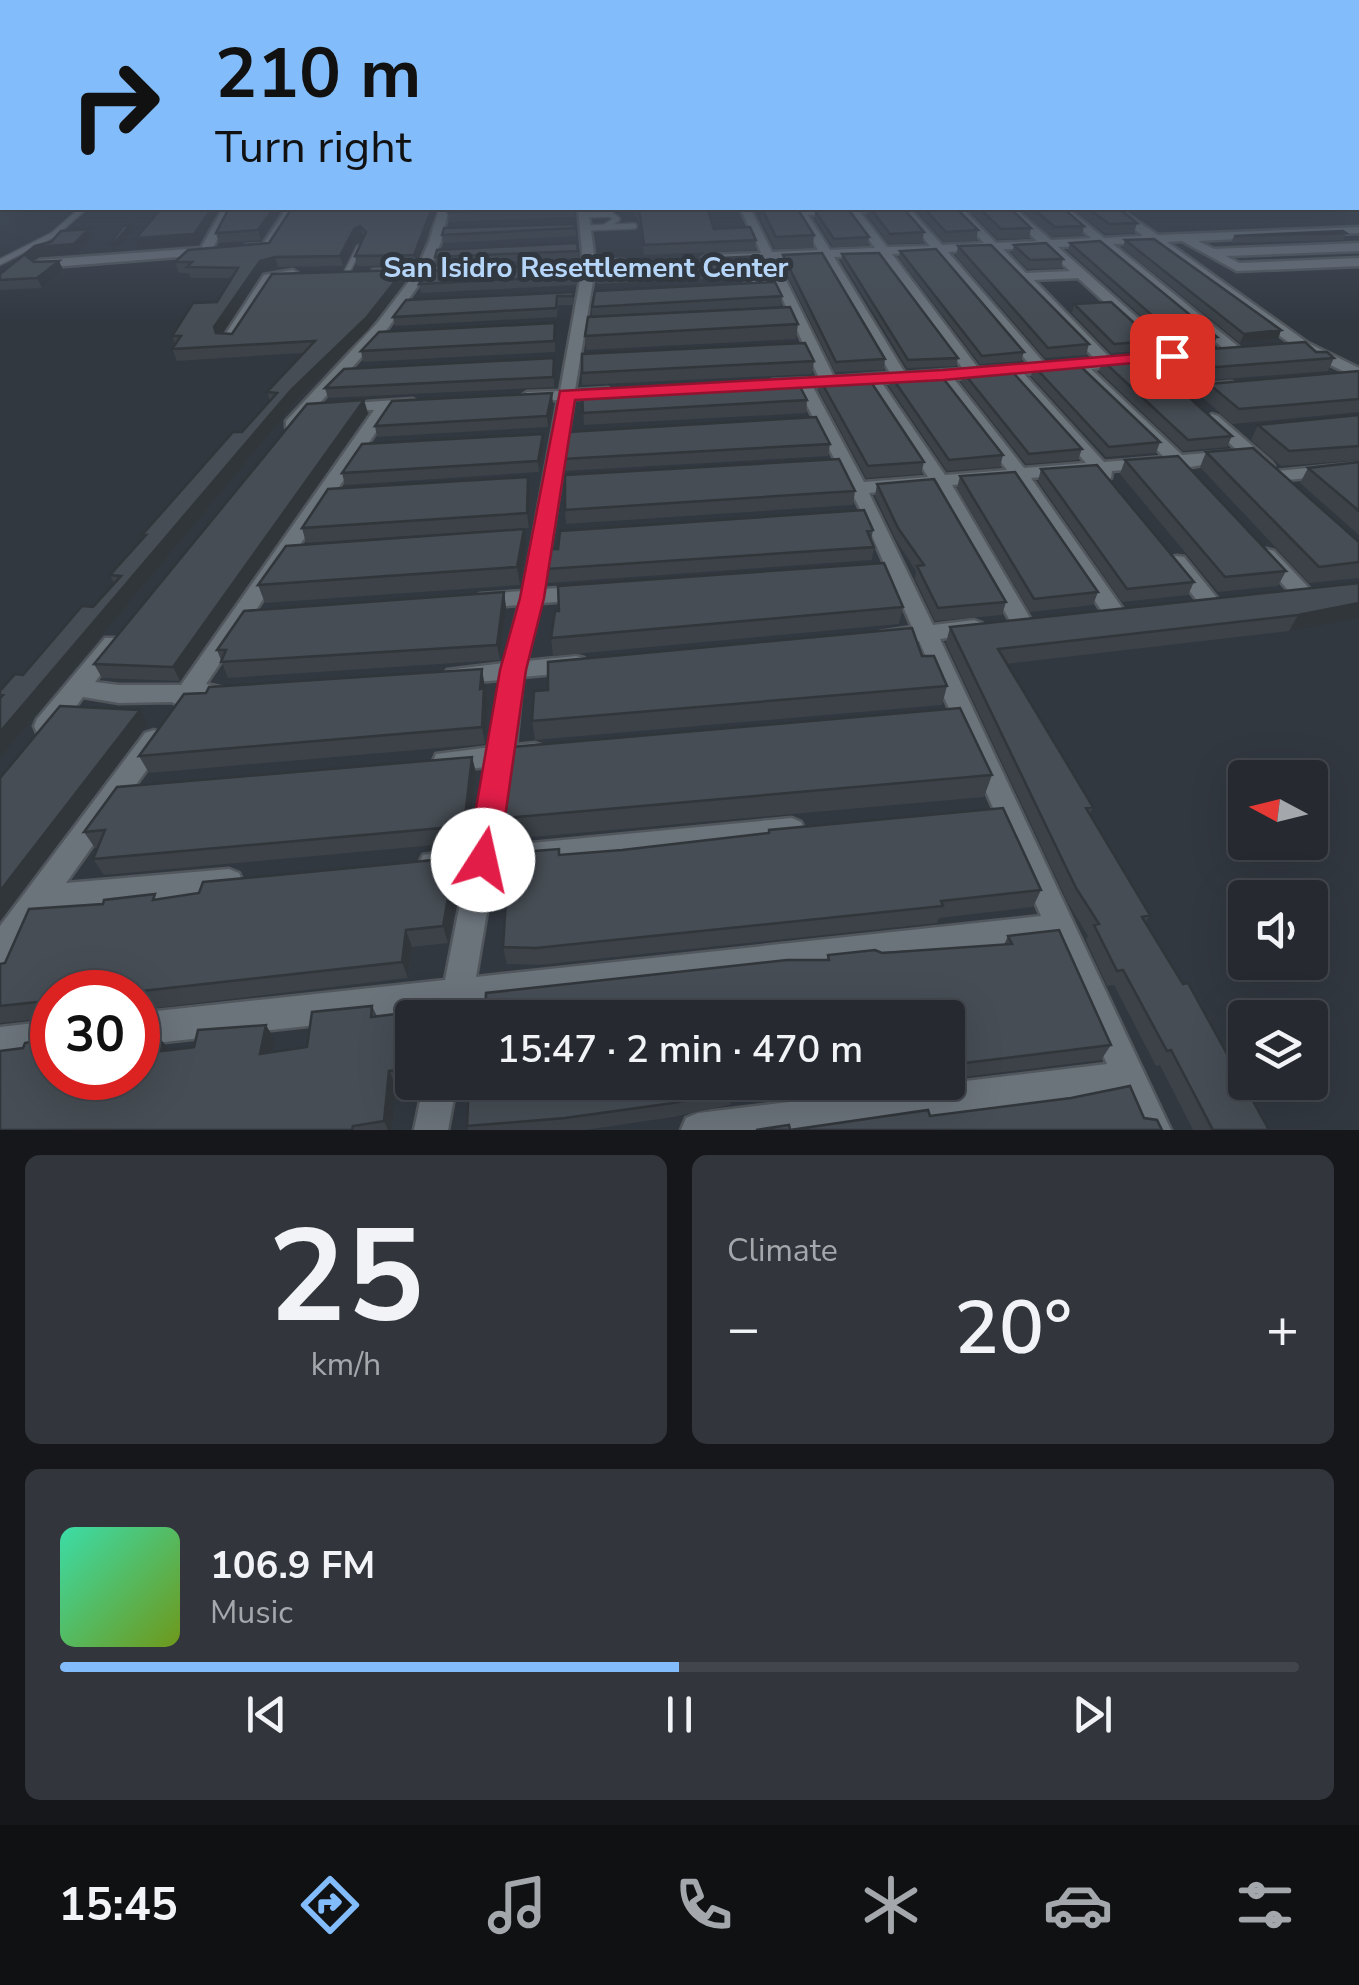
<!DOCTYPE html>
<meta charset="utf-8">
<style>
:root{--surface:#262a30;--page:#32363c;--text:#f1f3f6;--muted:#a4a7ab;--line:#42464c;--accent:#82bcfa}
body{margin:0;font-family:"Nunito Sans",sans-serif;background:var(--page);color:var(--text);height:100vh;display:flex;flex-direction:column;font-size:38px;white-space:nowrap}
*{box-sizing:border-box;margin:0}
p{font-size:32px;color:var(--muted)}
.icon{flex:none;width:55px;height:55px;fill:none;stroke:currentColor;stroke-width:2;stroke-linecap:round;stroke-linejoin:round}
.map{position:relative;height:1130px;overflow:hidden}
.drawer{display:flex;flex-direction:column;gap:25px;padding:25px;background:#15171a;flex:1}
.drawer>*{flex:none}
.banner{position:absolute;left:0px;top:0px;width:1360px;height:210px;box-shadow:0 10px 40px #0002,0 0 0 2px var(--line);background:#82bcfa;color:#111;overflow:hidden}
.needle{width:65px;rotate:277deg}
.tools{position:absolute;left:1228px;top:760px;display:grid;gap:20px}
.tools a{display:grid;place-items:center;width:100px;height:100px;border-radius:10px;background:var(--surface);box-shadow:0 10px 40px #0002,0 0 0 2px var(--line);font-size:50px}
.speed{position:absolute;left:30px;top:970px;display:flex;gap:20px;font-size:50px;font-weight:700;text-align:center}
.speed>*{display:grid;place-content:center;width:130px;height:130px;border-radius:50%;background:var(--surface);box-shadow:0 10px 40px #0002,0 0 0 2px var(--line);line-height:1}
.speed .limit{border:15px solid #d22;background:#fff;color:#111}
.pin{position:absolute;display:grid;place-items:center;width:85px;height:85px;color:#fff;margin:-42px;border-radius:20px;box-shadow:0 5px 15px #0006}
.me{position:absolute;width:110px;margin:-55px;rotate:10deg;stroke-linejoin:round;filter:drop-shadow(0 0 8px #0008)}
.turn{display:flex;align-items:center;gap:35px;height:210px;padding:0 50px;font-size:45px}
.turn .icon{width:130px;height:130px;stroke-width:2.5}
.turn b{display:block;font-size:70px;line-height:85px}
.big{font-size:75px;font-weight:600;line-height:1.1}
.drawer .widget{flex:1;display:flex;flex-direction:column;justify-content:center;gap:15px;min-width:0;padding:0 35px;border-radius:15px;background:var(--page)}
.drawer .dial{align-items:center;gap:0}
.dial b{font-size:130px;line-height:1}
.song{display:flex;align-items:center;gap:30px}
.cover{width:120px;height:120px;border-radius:15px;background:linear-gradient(135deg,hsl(160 70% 55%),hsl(80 70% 35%))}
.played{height:10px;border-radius:5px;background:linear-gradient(90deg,var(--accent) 50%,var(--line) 50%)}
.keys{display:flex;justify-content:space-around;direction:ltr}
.heat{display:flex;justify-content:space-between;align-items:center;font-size:55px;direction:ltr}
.drawer .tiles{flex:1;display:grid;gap:25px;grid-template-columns:1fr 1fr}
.widget:last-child{grid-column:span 2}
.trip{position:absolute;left:395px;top:1000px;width:570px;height:100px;border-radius:10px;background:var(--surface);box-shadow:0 10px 40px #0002,0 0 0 2px var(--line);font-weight:600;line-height:100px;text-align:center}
.tab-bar{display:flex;height:160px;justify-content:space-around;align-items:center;background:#0f1113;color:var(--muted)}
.tab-bar .icon{width:70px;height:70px}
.tab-bar .selected{color:var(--accent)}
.tab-bar b{font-size:45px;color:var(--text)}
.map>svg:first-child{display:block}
</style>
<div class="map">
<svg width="1359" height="1130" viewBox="0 0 1359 1130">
<rect width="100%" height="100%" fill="#323840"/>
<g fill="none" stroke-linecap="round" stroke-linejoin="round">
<g stroke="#51575c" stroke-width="8">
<path id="service" d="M584,215L610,214L617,219L605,227
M586,228L634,226
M0,262L53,235L84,208
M346,274L359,248"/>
</g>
<g stroke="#51575c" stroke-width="5">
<path id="minor" d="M223,208H233L213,248L217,251L215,254L40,268L34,264L40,260L201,248Z
M287,208H297L271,250L246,251V245L263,244Z
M439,208H449L441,242L429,269H457V275L425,276L388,328L298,427H286V421L378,322L413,276L377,277L371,273L373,270L417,269L429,242Z
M578,208H588L595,261L623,260L629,264L623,268L595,269L575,390L608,388L616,393L608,398L574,399L544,589L585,586L595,593L585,600L541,603L527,661L576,656L584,658L587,664L584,670L576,672L523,677L516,745L535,743L544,746L547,753L544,760L513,765L499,846L792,818L801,822L805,830L801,838L792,842L494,870L476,977L1041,916L919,641L880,642L877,637L880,632L912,627L862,513L798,388L772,390L764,385L772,380L819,378L777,287L749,289L743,285L749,281L773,280L764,260L707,263L701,259L707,255L761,253L740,208H750L772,252L818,250L798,215L787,212L794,208H889L884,211L860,212L887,247L930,246L899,208H909L942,245L984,243L951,208H962L996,243L1037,241L1003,208H1014L1051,240L1091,238L1056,208H1067L1104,238L1143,236L1107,208H1118L1158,235L1359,227V233L1198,241L1214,249L1359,243V251L1226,256L1239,263L1359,258V266L1237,271L1182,241L1167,242L1308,343L1359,368V379L1298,349L1152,243L1113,244L1240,348V354H1230L1099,245L1058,247L1176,352L1196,350L1203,354L1196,358L1091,369L1182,455L1231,451L1240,456C1224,467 1199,462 1182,470L1173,466L1112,471L1111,478L1105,479L1095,473L1031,478L1123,609L1126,614L1123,619H1107L1014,480L952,485L1033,623L1030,628H1014L934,487L869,493L933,625L974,620L982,623L985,628L982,633L940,639L1171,1130H1136L1121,1096L840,1130H681L686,1118L698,1113L1107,1064L1053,942L471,1007L469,1018H437L439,1011L138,1045V1013L445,980L466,873L433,876L423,873L419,864L423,855L471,848L487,767L445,771L436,768L433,761L436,754L491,747L500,680L455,684L447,682L444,676L447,670L504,663L519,605L480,608L470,601L480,594L523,591L558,400L527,402L519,397L527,392L560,391L582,269L552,271L546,267L552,263L583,262ZM849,213L875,248L830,250L808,215ZM1045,248L1070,271L1026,273L1003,249ZM990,250L1095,359L1045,364L948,252ZM935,252L1030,365L978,368L892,254ZM880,255L963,369L905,373L834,257ZM822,257L890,373L834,377L776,260ZM1078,278L1160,353L1110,358L1034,280ZM1076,370L1164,457L1104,462L1024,374ZM1009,375L1086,463L1024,468L954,379ZM939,380L1007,470L945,475L882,383ZM868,384L928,477L864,482L813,387Z
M293,270L299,274L297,277L272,281L233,344H223L221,341L264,275Z
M1232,382L1240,387L1237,390L1182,396L1174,391L1182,386Z
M413,399L421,404L419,407L391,410L206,684L220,687L224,693L220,699L194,702L183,709L172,702L119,703L83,697C71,712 59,739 37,733L34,726L37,719L105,638H121L124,644L95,682L119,685H181L374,410H336V404Z
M1212,414L1218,416L1271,462L1274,466L1271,470H1259L1206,422L1204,419Z
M1359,463V473L1277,481L1268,476L1277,471Z
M1267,549L1274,551L1310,589L1313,594L1310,599H1296L1260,559L1257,555L1260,551Z
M1177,556L1184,557L1218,599L1221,604L1218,609H1204L1170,567L1167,562L1170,557Z
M154,730L163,733L166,740L163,747L66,883L229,869L239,873L243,882L239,891L229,895L46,910L11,960L0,964V926L145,733Z
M52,1021V1053L0,1059V1027Z
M424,1082H457L448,1130H414Z"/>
</g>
<use href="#service" stroke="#6b737b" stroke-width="5"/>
<use href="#minor" fill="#6b737b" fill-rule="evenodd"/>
</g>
<path fill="#3c4248" d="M283,208L261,240L219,243L216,233Z
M292,208H438L416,265L357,266L355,256L364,237L363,236L356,239L343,266L278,267L263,271L221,334H232L404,270L406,281L368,330L295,403L0,758V691L23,675L93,607L114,583L110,575L143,538L142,535L242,432L270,401L267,392L303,353L177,361L172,349L175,344L172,336L217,302L232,278H191L189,273H179L175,262L269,243Z
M449,208H575V217L449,222L448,212Z
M632,208H707L714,229L756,240L755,250L644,255L640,225Z
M868,208H903L924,232L922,243L889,244L867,215Z
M914,208H956L978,230L976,241L944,242Z
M967,208H1010L1031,228L1029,238L998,239Z
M1019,208H1063L1084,226L1082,236L1052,237Z
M1072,208H1118L1137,223L1134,233L1106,234Z
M762,209L814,235L813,248L775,249L761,220Z
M815,211L869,237L868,246L833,247L815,218Z
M575,224L576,236L443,243L442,235Z
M1346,233L1343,240L1231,243L1234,236Z
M92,238L78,253L40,256L32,261H59L63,270L42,288L0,290V274L35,246Z
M1125,240L1281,330L1278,339L1240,343L1123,248Z
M577,243L579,258L436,265L435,257Z
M1070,243L1217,337L1214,345L1177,348L1068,250Z
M1014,245L1063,259L1061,268L1028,269L1012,253Z
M958,246L1089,344L1086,355L1045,358L956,256Z
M900,251L1024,352L1021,361L980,364L899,258Z
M842,254L958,358L956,366L907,368L842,261Z
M783,255L885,359L884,370L835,372L782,264Z
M768,268L767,276L597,284V275Z
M578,273L577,285L421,293L419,284Z
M574,292L573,305H558L557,317L395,326L393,317Z
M782,296L781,306L592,316V307Z
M1074,304L1154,341L1151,350L1111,353L1072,313Z
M555,323V352L363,362L361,351Z
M798,324L796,339L586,350L585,336Z
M1171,352H1316L1334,358L1328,371L1186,382L1166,365Z
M554,358V387L328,398L325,388Z
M1102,360L1232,436L1227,447L1183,451L1099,371Z
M814,361L812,374L582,385V373Z
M1034,366L1160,442L1156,453L1106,457L1031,376Z
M1359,371V412L1232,424L1203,398L1209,384Z
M963,372L1082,449L1078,460L1026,464L961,382Z
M891,376L1003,455L1000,467L947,471L889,386Z
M819,378L924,462L921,474L866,478L818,389Z
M582,390L807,400L806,413L584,425Z
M553,404L548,427L377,437L375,426Z
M368,413L180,681L102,678L94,664Z
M1359,415V460L1281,466L1251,440L1258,425Z
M543,434L544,445L539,472L345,485L342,473Z
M830,444L828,456L564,471L563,459Z
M1206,452L1359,542V578L1309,583L1200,467Z
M1125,460L1286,571L1278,586L1218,592L1120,474Z
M1359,462V535L1300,483L1308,468Z
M1041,469L1194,582L1188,595L1122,602L1038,481Z
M960,476L1098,592L1093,605L1030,612L957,488Z
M877,484L1006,602L1002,615L935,621L915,579L916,571L896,540L875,496Z
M530,491L529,528L306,543L302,528Z
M855,491L853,505L566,524L565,510Z
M873,530L871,541L874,547L872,560L548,583L547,569Z
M526,547L520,585L265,603L258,585Z
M1359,583L1289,631L1006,664L1093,807L1090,814L1150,915L1145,923L1269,1130H1193L1160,1065L1156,1066L1114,985L1107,986L1086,940L1088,936L1068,903L946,643L950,627Z
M504,592L506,608L500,660L228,678L217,650Z
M903,607L899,624L553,656L551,638Z
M922,656L947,686L942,705L535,740L532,721L548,690Z
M485,686L488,705L485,744L149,773L139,756Z
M472,757L476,773L468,842L104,875L93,859L98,848H95L84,832Z
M992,775L984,797L510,839L505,818Z
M560,855L1041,890L1033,907L939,918L937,923L539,965L507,964L503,947Z
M460,875L448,943L412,947L408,978L138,1010V992H52V1078L159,1037L169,1050L275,1040L273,1052L307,1047L372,1006L377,1016L405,1013L411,1028L406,1085L396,1086L392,1130H0L23,1048L39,1040L40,1019L0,1023V964L5,963L158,899Z
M1008,936L1111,1045L1101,1060L948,1079V1018L827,960L828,955L1004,945Z
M469,1082H884L811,1090L809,1096L775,1100L773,1090L731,1098L730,1105L673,1117L585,1130H468L467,1126Z"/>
<path fill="#31363b" d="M212,208H221L198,244L140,249L136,238Z
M274,208H283L261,240L258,230Z
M432,208H438L416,265L414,255Z
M130,225L132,231L116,250L113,251L110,244Z
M360,226L363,236L356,239L343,266L340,256L354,229Z
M89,229L92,238L78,253L40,256L32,261L26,256L28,252L36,247Z
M275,257L278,267L263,271L218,339L214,327L260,261Z
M59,261L63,270L42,288L37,278Z
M404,270L406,281L368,330L295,403L0,758V732L291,390Z
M1281,330L1278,339L1240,343L1244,334Z
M552,393L553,404L548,427L547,416Z
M364,400L368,413L180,681L173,667Z
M543,434L544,445L539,472L538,461Z
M528,477L530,491L529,528L527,513Z
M524,529L526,547L520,585L517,567Z
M504,592L506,608L500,660L497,645Z
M1359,603V618L1289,631L1298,615Z
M482,669L488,705L485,744L482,727L480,689Z
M140,710L148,724L0,920V891Z
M472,757L476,773L468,842L464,826Z
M455,858L460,875L448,943L443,926Z
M406,930L412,947L408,978L402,962Z
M405,1013L411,1028L406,1085L399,1070Z
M266,1025L275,1040L270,1069L260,1054Z
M159,1037L171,1052H154Z
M389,1071L396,1086L392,1130H388L384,1121Z"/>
<path fill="#464d54" stroke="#31363b" stroke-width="2.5" d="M162,208H212L194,234L136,238Z
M229,208H274L258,230L216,233Z
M292,208H432L414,255L355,256L366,232L360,226L354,229L340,256L275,257L260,261L214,327L216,333L232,334L272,274L404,270L366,318L291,390L0,732V698L3,695L0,694V691L15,674L23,675L82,606L93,607L121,576L110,575L146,535H142L233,432H242L277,393L267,392L315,341L172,349L181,336H172L193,303L217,302L238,268L187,267L192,262H175L188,250L269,243Z
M449,208H574L448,212Z
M636,208H707L714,229L750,227L756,240L644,245L640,215Z
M797,208L814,235L776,237L762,209Z
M870,208H903L924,232L890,234Z
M924,208H956L978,230L946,232Z
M979,208H1010L1031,228L1001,229Z
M1032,208H1063L1084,226L1055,227Z
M1088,208H1118L1137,223L1109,224Z
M848,209L869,237L834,239L815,211Z
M575,224V228L442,235L444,228Z
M130,225L113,244H110L123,226Z
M89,229L74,244L36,247L28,252L26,256L34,262L59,261L37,278L0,280V274L35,246L51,242L61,231Z
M1343,231L1346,233L1234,236Z
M1154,239L1281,330L1244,334L1125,240Z
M1100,241L1217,337L1180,340L1070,243Z
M577,243L578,251L435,257L437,250Z
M1046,243L1063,259L1030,260L1014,245Z
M991,245L1089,344L1048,348L958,246Z
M936,249L1024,352L982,356L900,251Z
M822,253L885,359L836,362L783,255Z
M879,253L958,358L908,360L842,254Z
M762,256L768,268L597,275L598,264Z
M577,264L576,276L419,284L428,271Z
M775,282L782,296L592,307L595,291Z
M574,292L573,296H557L556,308L393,317L406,300Z
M1111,302L1154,341L1114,344L1074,304Z
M790,307L798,324L585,336L588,317Z
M555,323L554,341L361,351L379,332Z
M1305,342L1316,352H1327L1334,358L1191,369L1171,352Z
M805,343L814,361L582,373V354Z
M1143,356L1232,436L1188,440L1102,360Z
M554,358L553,377L325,388L344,369Z
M1077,363L1160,442L1109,447L1034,366Z
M1009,368L1082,449L1029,454L963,372Z
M1359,371V399L1239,409L1209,384Z
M939,373L1003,455L949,460L891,376Z
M867,376L924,462L868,466L819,378Z
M796,379L807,400L583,413L582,390Z
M552,393L547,416L375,426L392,401Z
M364,400L173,667L94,664L307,404Z
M1359,415V446L1289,451L1258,425Z
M816,417L830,444L563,459L568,432Z
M543,434L538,461L342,473L362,444Z
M1253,448L1359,542V562L1319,567L1206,452Z
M1178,456L1286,571L1225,577L1125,460Z
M839,459L855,491L565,510V475Z
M1359,462V511L1308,468Z
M1097,465L1194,582L1127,589L1041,469Z
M1015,472L1098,592L1034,599L960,476Z
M528,477L527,513L302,528L328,489Z
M934,479L1006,602L938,608L917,566L924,565L898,528L877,484Z
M864,510L873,530L867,531L874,547L547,569L549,549H558L560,531Z
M524,529L517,567L258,585L286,546Z
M884,563L903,607L551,638L555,611H559L558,586Z
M1359,583V603L1298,615L998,649L1093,807L1086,808L1150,915L1142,917L1183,984L1188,983L1269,1130H1213L1171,1050L1167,1051L1123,970L1117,971L1094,925L1099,924L1076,888L950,627Z
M504,592L497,645L221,662L226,650H217L244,611Z
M912,628L922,656H934L947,686L532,721L534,691L548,690V662Z
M482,669L480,689L484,688L482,727L139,756L184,694L206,693L209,687Z
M60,706L140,710L0,891V778Z
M960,708L992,775L505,818L512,747Z
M472,757L464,826L93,859L105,830L84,832L117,787Z
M1003,808L1041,890L941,901L943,906L536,948L503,947L509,853L559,849V855L622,850L769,833V830Z
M455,858L443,926L406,930L402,962L133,992H52V1078H138V1040L159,1037L154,1052L194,1047L198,1030L266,1025L260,1054L307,1047L312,1012L372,1006L371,1017L405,1013L399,1070L389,1071L384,1121L353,1126L352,1130H0V1051L23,1048L25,1043L39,1040L41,1005L37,1002L0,1006V964L5,963L29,909L103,904L104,900L155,894L153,900L199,893L203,882Z
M1059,930L1111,1045L948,1065V1018H485L486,993L787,960H829L828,955L875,950L882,953L1012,944L1008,936Z
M469,1082H737L730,1084L732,1091L673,1103L565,1118L467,1126Z
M777,1082H803L777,1086Z
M1130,1086L1144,1118L1157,1120L1162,1130H756L789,1125L790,1130L928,1110L930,1116L1071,1098Z"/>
<linearGradient id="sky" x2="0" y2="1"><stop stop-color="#1c1f23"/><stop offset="0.51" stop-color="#495364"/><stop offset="1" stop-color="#495364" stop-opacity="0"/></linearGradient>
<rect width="1359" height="323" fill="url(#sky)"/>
<path fill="#e11d48" stroke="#92132f" stroke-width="2.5" d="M1172,351L1180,356L1178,359L943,380L575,400L544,598L526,670L499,860L494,870L483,874L472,870L467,860L500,670L520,598L560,391L943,370Z"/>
<g text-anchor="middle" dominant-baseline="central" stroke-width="10" stroke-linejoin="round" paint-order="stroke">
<g font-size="28" font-weight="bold" fill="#b6d6f9" stroke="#323840">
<text x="586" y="268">San Isidro Resettlement Center</text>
</g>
</g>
</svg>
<div class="tools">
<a><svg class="needle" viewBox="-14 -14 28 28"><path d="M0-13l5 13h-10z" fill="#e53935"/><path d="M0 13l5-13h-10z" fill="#a4a7ab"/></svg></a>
<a><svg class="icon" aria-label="sound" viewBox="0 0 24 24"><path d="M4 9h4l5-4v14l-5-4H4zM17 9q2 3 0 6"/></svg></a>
<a><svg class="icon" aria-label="layers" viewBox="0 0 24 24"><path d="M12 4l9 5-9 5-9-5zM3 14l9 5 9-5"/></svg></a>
</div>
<div class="speed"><div class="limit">30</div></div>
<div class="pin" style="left:1172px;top:356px;background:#d93025"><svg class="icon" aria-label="arrive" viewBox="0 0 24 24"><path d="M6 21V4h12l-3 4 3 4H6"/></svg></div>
<svg class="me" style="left:483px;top:860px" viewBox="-20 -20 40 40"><circle r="19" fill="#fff"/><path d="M0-13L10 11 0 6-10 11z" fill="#e11d48"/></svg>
<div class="trip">15:47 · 2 min · 470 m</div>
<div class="banner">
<div class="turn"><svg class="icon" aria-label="right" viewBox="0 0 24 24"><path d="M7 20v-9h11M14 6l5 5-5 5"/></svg><div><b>210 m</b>Turn right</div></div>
</div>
</div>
<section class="drawer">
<div class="tiles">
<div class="widget dial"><b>25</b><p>km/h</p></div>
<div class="widget"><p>Climate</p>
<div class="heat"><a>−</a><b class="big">20°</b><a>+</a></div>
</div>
<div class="widget">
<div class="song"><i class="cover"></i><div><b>106.9 FM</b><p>Music</p></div></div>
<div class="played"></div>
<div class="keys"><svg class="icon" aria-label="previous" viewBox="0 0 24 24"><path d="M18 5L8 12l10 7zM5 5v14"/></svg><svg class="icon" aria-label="pause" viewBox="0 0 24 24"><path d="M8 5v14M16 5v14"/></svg><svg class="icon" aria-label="next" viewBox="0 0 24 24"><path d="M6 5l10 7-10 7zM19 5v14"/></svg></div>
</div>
</div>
</section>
<nav class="tab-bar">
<b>15:45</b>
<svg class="icon selected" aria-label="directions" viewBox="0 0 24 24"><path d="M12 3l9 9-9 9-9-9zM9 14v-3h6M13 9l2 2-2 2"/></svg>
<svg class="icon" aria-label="music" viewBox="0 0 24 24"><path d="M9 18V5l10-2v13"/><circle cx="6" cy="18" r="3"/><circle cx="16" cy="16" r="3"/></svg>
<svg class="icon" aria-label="phone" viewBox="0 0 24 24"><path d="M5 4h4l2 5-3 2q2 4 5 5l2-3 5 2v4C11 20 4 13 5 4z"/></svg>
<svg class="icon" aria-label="climate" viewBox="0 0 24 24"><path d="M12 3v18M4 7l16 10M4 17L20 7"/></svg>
<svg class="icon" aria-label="car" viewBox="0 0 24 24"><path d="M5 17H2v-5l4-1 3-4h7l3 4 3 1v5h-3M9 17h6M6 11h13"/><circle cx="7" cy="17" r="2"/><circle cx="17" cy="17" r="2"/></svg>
<svg class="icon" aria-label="filters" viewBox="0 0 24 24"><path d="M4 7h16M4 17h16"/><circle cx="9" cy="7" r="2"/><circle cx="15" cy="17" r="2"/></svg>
</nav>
